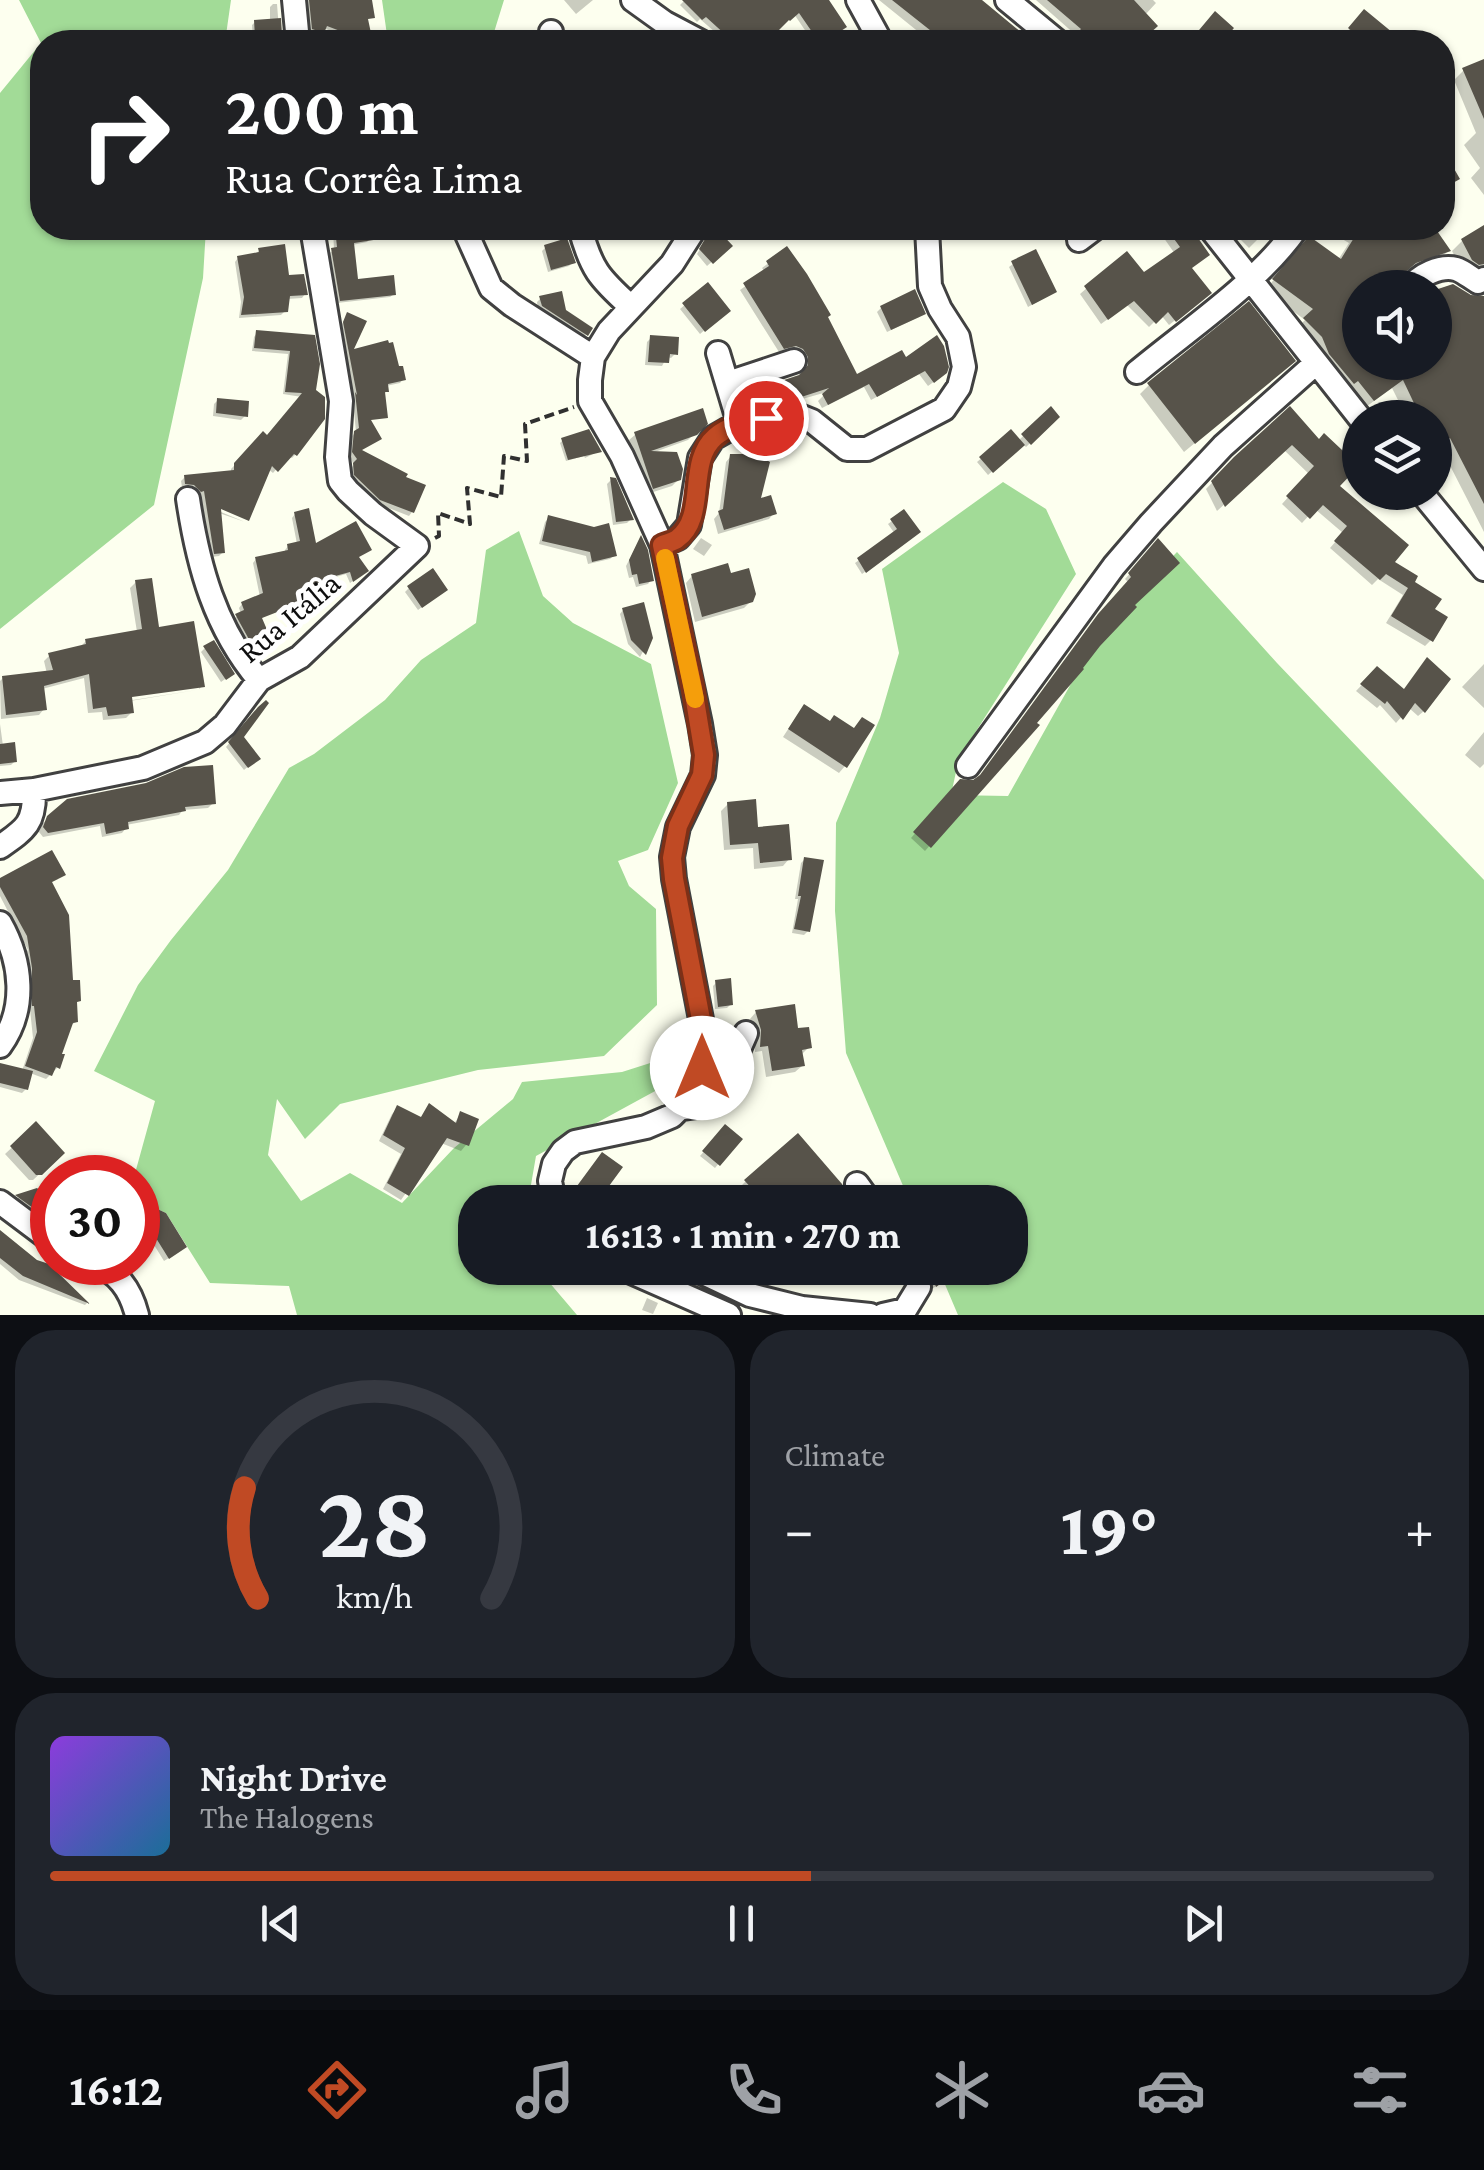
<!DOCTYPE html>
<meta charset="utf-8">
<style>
:root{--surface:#171b24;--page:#20242c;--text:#f1f3f6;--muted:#9ea1a6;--line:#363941;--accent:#c04a24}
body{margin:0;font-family:"Crimson Pro",serif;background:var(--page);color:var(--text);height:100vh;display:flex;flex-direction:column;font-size:38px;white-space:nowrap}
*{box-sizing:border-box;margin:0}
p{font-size:32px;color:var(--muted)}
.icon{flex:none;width:55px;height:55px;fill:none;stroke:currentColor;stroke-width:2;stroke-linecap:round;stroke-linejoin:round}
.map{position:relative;height:1315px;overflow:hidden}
.details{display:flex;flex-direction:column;gap:15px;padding:15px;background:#0d0f14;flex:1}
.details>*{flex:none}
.guide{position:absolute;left:30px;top:30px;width:1425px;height:210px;border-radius:40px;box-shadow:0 2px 8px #0004;background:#202124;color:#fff;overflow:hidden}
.buttons{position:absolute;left:1342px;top:270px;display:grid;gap:20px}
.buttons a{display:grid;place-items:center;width:110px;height:110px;border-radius:50%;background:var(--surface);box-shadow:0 2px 8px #0004;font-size:50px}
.speed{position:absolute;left:30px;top:1155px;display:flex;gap:20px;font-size:50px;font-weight:700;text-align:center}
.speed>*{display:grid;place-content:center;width:130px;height:130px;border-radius:50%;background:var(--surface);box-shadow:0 2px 8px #0004;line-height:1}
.speed .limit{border:15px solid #d22;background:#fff;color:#111}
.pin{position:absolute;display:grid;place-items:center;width:85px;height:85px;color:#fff;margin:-42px;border:5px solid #fff;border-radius:50%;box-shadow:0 2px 10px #0007}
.me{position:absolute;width:110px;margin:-55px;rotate:0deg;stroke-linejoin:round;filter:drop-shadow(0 0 8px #0008)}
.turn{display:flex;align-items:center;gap:35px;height:210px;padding:0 30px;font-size:45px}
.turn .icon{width:130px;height:130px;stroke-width:2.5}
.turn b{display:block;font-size:70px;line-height:85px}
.big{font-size:75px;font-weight:700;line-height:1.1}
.details .widget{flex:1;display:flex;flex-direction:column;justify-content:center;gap:15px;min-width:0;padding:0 35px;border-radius:40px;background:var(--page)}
.details .dial{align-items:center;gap:0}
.dial svg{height:260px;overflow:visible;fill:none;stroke:var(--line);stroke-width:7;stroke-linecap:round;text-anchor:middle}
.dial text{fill:var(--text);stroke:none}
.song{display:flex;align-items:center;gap:30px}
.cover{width:120px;height:120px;border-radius:15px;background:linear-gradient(135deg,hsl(270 70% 55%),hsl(200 70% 35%))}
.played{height:10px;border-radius:5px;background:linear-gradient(90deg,var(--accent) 55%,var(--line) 55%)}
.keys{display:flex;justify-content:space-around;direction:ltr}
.heat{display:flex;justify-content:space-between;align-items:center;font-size:55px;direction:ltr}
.details .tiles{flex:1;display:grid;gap:15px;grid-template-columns:1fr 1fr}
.widget:last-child{grid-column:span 2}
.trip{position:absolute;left:458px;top:1185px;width:570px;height:100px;border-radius:40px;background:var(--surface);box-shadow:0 2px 8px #0004;font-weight:700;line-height:100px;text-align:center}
.tabs{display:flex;height:160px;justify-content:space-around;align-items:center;background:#090b0e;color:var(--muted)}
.tabs .icon{width:70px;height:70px}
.tabs .active{color:var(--accent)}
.tabs b{font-size:45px;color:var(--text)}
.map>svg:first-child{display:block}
</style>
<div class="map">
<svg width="1484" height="1315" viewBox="0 0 1484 1315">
<rect width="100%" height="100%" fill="#fdffef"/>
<path fill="#a2db97" d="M19,0H231L225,42H42V228H206L203,278L154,505L0,629V93L41,43Z
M382,0H504L491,42H388Z
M1003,482L1046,509L1076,574L959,758L951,795L1008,796L1100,632L1177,552L1277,663L1484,880V1315H958L938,1268H1010V1202H910L846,1053L835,911L836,823L880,718L899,653L882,569Z
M519,531L543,596L573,623L651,664L678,783L648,850L618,861L629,886L656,909L657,1005L604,1056L478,1070L340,1104L305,1139L277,1099L268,1155L301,1201L350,1173L402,1203L454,1148L513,1099L522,1082L622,1072L666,1058L668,1084L536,1156L528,1202H475V1268H537L577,1315H297L289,1286L210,1283L166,1213L138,1200V1178L134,1177L155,1101L94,1071L138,985L171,940L228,870L289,768L314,754L385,700L421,660L476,623L486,550Z"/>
<path fill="#0003" d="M305,0H349L372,17L365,20L370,42H350L349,38L321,27V42H310Z
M564,0H593L576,14Z
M685,0H812L840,31L823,42H813L794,14L783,22L764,42H736L728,34L723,39L700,19L697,22L680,5Z
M879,0H979L1030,42H931Z
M1036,0H1120L1152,42H1077L1074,39L1077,36Z
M1128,0H1153L1156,3L1145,15Z
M273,4H277L280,42H270L272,38L253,39L252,25L255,22L270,21V7Z
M1364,12L1393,37L1388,42H1357L1346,33Z
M1484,62V195L1471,178L1480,168L1464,145L1476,133L1454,80L1464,70Z
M334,228H369L371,238L367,242L352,245L355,281L394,294L390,297L337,303L328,254L334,250L333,229Z
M1163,228H1188L1207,255L1189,269L1203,298L1169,325L1161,315L1149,327L1127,305L1101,324L1080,294L1126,254L1144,276L1175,254L1159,231Z
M1229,228H1269L1249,248Z
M1323,228H1434L1448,251L1439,260L1413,267L1400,274L1360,288V362H1435V293L1476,299L1484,298V532L1440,446L1435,449V418H1407L1392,388L1363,409L1295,330L1305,320L1265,290L1300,249L1338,260L1349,243Z
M1484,228V278L1462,270L1452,251L1462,241Z
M705,241L730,246L707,266L697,254Z
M546,247L573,262L569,266L548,272L542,251Z
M787,249L856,378L905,361L939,378L928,386L919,374L871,400L864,387L822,408L818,401L827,392L788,403L745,409L742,400L747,395L800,378L804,372V363L798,354L790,350L779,352L740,290L765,272L762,268Z
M260,250L305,294L302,298L287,299L285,311L281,315L239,318L241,302L235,262L238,258L254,255Z
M1013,264L1050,295L1028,307L1009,267Z
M708,285L728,310L700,334L680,309Z
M541,298L586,335L582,338L538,310L537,302Z
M881,308L919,317L887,332L877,312Z
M348,315L349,353L403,379L400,383L386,386L387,391L358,420L370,423L359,452L412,512L409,516L376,503L351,479L350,469L354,465L350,457L351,437L356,432L350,371L348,372L340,327Z
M257,333L313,338L296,454L292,458L288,456L273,473L268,469L211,502L209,507L245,522L219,513L223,552L219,556L211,557L200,494H196L190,488L182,487L181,481L185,477L231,472V469L263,435L267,438L302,397L283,394L288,354L252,351L254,337Z
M651,338L675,354L671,358L667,357L662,366L645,365L647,342Z
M1283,370L1184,452L1140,394L1149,385Z
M218,400L245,416L241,420L213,416L214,404Z
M1050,410L1057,417L1026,447L1023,444L988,475L977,462L1011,432L1018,441Z
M1290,410L1336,486L1391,563L1411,583L1432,610L1431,640L1425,646L1386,623L1403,595L1378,579L1372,585L1330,548L1343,533L1315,509L1302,523L1282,504L1309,474L1284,450L1217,511L1206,489L1235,459Z
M705,423L688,440L652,453L679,479L672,486L647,494L629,440L636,434Z
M563,440L599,451L585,458L584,456L566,461L560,443Z
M731,456L757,502L774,513L769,519L718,534L714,519L719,513L726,462Z
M611,480L631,519L627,523L613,525L607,484Z
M904,512L915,535L862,574L855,563L895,534L888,524Z
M295,514L315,547L357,558L362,574L350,583L346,574L322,581L323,586L319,589L303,593L260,619L265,631L255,642L247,645L233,619L241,614L239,608L242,604L260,597L253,563L256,559L285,553V550L288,546L297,544L292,518Z
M549,518L594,529L614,555L610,559L588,564L586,556L539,544L545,522Z
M701,538L712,545L704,556L693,549Z
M640,539L651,580L648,584L636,587L633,577L629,578L626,566Z
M1158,542L1132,605L1034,723L1036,725L925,851L911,838L961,781L974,783L979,779L1129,583L1125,579Z
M692,576H729L751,601L744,608L695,622L686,583Z
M136,582L157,630L202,686L199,689V685L119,697L120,702L197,690L130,701L132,712L126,718L103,720L102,712L88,713L84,678L42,689L44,709L39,715L1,719L0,681L3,678L47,674L44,661L50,655L79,648L86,641L137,632L130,588Z
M409,588L441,593L418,610L405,592Z
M623,610L651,637L640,657L628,644L620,614Z
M205,648L228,677L221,682L201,652Z
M1484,664V708L1462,687Z
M1377,669L1424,711L1418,716L1409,708L1396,723L1380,705L1377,708L1356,691Z
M255,713L241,737L258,758L244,770L226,747Z
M798,714L829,723L845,766L839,773L783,737Z
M0,724L3,746L15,761L11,765L0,766Z
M1484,732V764L1480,768L1465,755Z
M68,801L213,803L208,808L183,810L179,815L126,825V828L122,833L102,837L100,826L43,837L39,832L42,824Z
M728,804L789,859L783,866L754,869L753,848L724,850L721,811Z
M805,859L808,931L804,935L792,933L798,899H795L801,863Z
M58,879L50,883L71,982L79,1000L75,1004L76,1022L69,1026L58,1067L46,1079L30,1073L26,1089L22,1093L0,1087V1067L22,1071L33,1038L24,953L28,950L0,896V881Z
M717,982L731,1004L727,1008L715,1009L713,986Z
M756,1012L796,1031L809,1047L802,1054V1066L795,1072L766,1077L762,1051L755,1052V1038L750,1019Z
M429,1106L453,1125L461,1114L466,1145L461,1151L441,1143L401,1200L383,1189L401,1154L379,1141L392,1114L398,1108L420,1119Z
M36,1125L62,1153L33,1180H29L5,1154Z
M725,1127L739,1139L715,1168L700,1156Z
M599,1159L596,1200L592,1202L575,1190Z
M107,1168L110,1178H85L89,1174Z
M746,1181L843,1194L849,1202H748L737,1190Z
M37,1190L47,1201L34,1215L13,1200Z
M138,1203L164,1215L180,1251L164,1261L138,1219Z
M0,1233L87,1303L85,1305L19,1280L0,1264Z
M804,1268H823L812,1277Z
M924,1268H950L954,1272L932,1289Z
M647,1298L658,1303L653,1314L642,1310Z"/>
<path fill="#57534a" d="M309,0H372L375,18L368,19L372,38L356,40V37L327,26L324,33L312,29Z
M682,0H829L847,27L824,42H819L799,13L790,21L789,20L767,42H744L733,32L728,37L706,17L702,20Z
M892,0H982L1033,42H945Z
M1047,0H1134L1158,26L1140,42H1088L1078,32L1081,29Z
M1364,9L1404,42H1365L1348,28Z
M1215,11L1234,28L1222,42H1189Z
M281,18L282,35L255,37L254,20Z
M1484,59V119L1462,68Z
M1442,148L1460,179L1442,189Z
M1484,225V264L1479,265L1472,260L1461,239Z
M335,228H392L393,237L354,243L358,279L394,275L396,295L340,301L331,248L337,247Z
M716,228L733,246L713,264L699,249L708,234Z
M1166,228H1191L1210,255L1192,268L1212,293L1176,322L1168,312L1156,324L1134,301L1108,320L1084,286L1127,251L1144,272L1180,247Z
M1360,228H1435L1451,251L1416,263L1402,275L1396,288H1360V362H1435V290L1453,284L1471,295L1484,296V504L1450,438L1435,446V418H1421L1403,380L1374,401L1358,381L1354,384L1329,354L1322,337L1303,318L1313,309L1272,279L1309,236L1341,259Z
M567,238L576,263L551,270L544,245Z
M285,244L289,275L304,274L308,295L290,296L288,312L241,315L244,297L237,256L259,252L258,248Z
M787,246L807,274L831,315L828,317L857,374L902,350L906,357L937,335L944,346L949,367L947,373L934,383L925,371L877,397L869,384L828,405L822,394L829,388L795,399L749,405L746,393L799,375L808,365V357L803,349L796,346L784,349L743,283L769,266L766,261Z
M1036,249L1057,292L1032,305L1011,261Z
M708,282L731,311L705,332L682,303Z
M915,289L926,314L891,330L880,306Z
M562,291L566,310L593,328L588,336L542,306L539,296Z
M1249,301L1296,361L1195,444L1147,383Z
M347,312L367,321L354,349L388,340L389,343L393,342L399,366H403L406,380L388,384L389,392H385L388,418L371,420L382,439L362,450L408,474L406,477L426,485L414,513L380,500L354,475L353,463L357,459L352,452L354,431L359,428L355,392L357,395L343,322Z
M256,330L315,335L320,364L316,390L325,397V419L297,456L294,454L278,472L272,466L249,521L221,509L225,553L214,554L204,491L201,492L194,485L185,484L184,475L234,470V463L263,431L267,435L302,393L285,392L290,351L254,348Z
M650,335L679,337L678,355L670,354L669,363L648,362Z
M217,398L249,401L248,417L216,413Z
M1051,406L1060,417L1031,445L1021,434Z
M1290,406L1319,439L1324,433L1359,466L1340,486L1409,545L1395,562L1418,576L1415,582L1442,599L1435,609L1448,617L1433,642L1391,616L1408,588L1386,574L1380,580L1334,541L1347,526L1323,505L1310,519L1286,496L1314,466L1292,445L1225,507L1211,481L1234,457Z
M703,408L708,424L697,435L651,451L677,452L683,469L681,480L653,489L634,432Z
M589,429L602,452L568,460L561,438Z
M1011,429L1025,445L993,473L979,457Z
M730,454H756L770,462L761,498L771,495L777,514L724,530L718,511L723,509Z
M610,477L616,478L634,520L616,522Z
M309,508L316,543L356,521L372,550L359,557L369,571L353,582L350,572L324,579L326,586L305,591L308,600L262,618L268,632L260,635L261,639L251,643L235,614L244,610L241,602L263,593L255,557L288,550L287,544L300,541L294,512Z
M904,509L921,532L866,573L857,558L897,529L890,519Z
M548,515L594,527L609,523L617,556L592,562L590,552L542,541Z
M641,535L648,550L654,581L639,584L637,574L632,575L629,560Z
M1158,538L1180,563L1135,605L1137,607L1100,646L1083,668L1084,669L1037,723L1040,725L931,848L913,832L960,779L973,780L980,775L1098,614L1131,577L1128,573Z
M728,563L731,573L749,568L756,594L753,602L702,617L691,574Z
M433,568L448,590L422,608L407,586Z
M152,578L159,627L194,621L205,687L132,697L134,713L108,716L106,707L93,709L89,674L44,686L47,710L6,715L2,676L53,670L48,653L86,644L85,639L142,629L135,580Z
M644,602L653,638L646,655L631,640L622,608Z
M214,640L235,674L226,680L203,646Z
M1427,657L1451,679L1425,713L1415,703L1403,720L1387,701L1385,704L1360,684L1377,666L1404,689Z
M266,700L269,703L244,737L261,759L248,768L228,742L258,707Z
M804,704L830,721L834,715L854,728L862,717L875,725L847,768L788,729Z
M15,742L17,762L0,764V744Z
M213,765L216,804L185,807L186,811L128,822L129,829L106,834L104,823L48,833L43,827L47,816L67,799L146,783L184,767Z
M756,799L758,827L789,824L792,860L760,863L758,843L730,845L727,802Z
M52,850L66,875L52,882L69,915L73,980H80L81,1001L77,1002L78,1022L73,1023L62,1054H65L60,1069L56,1067L52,1076L25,1066L37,1032L34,1006H32V968L27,936L0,887V878Z
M804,857L824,860L810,932L794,929L801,896H798Z
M731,978L733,1005L718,1007L715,980Z
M795,1004L798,1028L809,1027L812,1048L802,1050L805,1066L772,1071L768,1046L760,1047L761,1030L755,1010Z
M0,1063L33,1071L28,1090L0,1083Z
M429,1103L456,1123L460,1111L479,1119L469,1146L447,1138L409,1196L387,1183L405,1148L383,1135L397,1105L421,1117Z
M36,1121L65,1153L42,1175H36L10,1146Z
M725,1124L743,1139L720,1166L702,1151Z
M798,1133L842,1184L852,1202H764L744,1180Z
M602,1152L623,1167L598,1201L577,1186Z
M37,1188L51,1201L40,1213L15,1195Z
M138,1200L166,1213L187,1247L169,1259L138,1209Z
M0,1230L37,1260L49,1264L90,1304L23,1276L0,1258Z
M929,1268H963L936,1287Z"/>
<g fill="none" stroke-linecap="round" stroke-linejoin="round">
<g stroke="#414141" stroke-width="28">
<path id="minor" d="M294,0L298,42
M633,0L665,23L701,42
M858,0L881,42
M1007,0L1058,42
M551,32V42
M464,228L491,288L512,305L593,357
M580,228C591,269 599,278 630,306
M1210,228L1360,418
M1079,240L1095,228
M1411,288C1418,275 1441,265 1456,269C1463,271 1471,278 1478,282L1484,279
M718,353L736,413L741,422
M1137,372C1190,328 1258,283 1297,228
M728,383L794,361
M1421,492L1484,569
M188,499C198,566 215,628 259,680
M662,545L678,538L689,525L700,458L713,438L741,422L792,413L812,421L847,449H867L944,409L959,387L964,367L958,337L940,309L930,286L927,228
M968,766L1114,566L1151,523L1223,446L1316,363
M0,793L34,790L143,768L205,742L225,725L259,680L300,657L417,546L373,514L348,491L340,481L337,457L341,401L312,228
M0,847C26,829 35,823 34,790
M0,923C22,962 27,1009 0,1046
M683,1108L704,1105L723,1086L746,1033
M857,1184L870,1202
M0,1202L52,1241
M554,1202L550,1181L554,1164L563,1151L575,1142L646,1127L672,1116L695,1093L701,1067L705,1040L674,879L672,857L678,827L703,775L705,755L700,724L662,545L622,456L590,401V380L593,357L609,331L672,264L695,228
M93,1262C118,1273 130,1288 137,1315
M622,1268L729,1315
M693,1268L750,1295L802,1308L870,1315
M883,1315L905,1310L919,1287L914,1268"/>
</g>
<path stroke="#303030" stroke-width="4" stroke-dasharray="10 5" stroke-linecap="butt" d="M435,538L439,536L438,513L470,524L467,488L501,497L504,456L527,461L525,424L574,407"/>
<use href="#minor" stroke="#fff" stroke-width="22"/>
</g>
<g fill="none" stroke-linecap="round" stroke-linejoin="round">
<g stroke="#7d3017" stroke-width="25">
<path id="route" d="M702,1068L705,1040L674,879L672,858L678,826L702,775L704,755L693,688L662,545C667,543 673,542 677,539C708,517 686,462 715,437C729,425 749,421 766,418"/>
</g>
<use href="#route" stroke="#c04a24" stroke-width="18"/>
<path stroke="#f59e0b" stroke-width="18" d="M665,558L695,699"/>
</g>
<g text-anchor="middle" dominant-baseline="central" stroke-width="10" stroke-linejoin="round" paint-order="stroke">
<g font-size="32" fill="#0e0e0e" stroke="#fff">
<text transform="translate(289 617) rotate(-40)">Rua Itália</text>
</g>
</g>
</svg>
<div class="buttons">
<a><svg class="icon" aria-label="sound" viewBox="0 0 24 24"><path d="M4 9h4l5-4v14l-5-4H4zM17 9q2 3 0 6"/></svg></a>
<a><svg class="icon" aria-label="layers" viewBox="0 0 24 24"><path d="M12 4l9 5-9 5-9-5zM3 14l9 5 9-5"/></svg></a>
</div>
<div class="speed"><div class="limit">30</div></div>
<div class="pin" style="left:766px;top:418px;background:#d93025"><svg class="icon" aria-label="arrive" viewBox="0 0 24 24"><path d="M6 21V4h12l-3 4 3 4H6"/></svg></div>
<svg class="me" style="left:702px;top:1068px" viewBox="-20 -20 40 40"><circle r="19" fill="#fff"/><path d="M0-13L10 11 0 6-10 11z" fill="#c04a24"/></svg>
<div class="trip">16:13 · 1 min · 270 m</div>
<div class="guide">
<div class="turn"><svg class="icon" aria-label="right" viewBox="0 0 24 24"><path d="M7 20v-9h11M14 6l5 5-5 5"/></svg><div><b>200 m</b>Rua Corrêa Lima</div></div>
</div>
</div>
<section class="details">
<div class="tiles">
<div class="widget dial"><svg viewBox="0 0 100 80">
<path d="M14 69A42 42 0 1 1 86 69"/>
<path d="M14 69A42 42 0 0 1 10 35" stroke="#c04a24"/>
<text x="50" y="56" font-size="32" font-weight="700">28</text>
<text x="50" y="72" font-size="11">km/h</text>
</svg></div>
<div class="widget"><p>Climate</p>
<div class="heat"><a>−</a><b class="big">19°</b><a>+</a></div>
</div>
<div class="widget">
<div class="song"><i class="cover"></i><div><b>Night Drive</b><p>The Halogens</p></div></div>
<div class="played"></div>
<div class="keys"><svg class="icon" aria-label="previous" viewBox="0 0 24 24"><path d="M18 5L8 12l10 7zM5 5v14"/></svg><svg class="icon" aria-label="pause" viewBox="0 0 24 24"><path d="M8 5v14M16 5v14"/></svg><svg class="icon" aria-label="next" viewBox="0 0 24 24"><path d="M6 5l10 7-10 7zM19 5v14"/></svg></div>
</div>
</div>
</section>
<nav class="tabs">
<b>16:12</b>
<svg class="icon active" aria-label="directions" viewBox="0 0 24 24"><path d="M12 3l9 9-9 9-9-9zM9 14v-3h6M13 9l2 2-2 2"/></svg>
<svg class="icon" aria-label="music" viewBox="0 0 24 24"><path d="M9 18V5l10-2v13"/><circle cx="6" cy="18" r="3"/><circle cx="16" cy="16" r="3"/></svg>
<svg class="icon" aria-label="phone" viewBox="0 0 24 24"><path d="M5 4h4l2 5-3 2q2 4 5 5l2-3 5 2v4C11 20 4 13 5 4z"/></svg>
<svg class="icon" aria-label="climate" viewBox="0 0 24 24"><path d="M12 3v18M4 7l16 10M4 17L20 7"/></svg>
<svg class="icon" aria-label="car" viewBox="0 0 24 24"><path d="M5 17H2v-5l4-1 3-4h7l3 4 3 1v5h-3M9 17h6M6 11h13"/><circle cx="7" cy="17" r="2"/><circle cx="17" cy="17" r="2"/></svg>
<svg class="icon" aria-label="filters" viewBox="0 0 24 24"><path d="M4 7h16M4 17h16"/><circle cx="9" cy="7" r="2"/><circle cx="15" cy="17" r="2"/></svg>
</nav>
